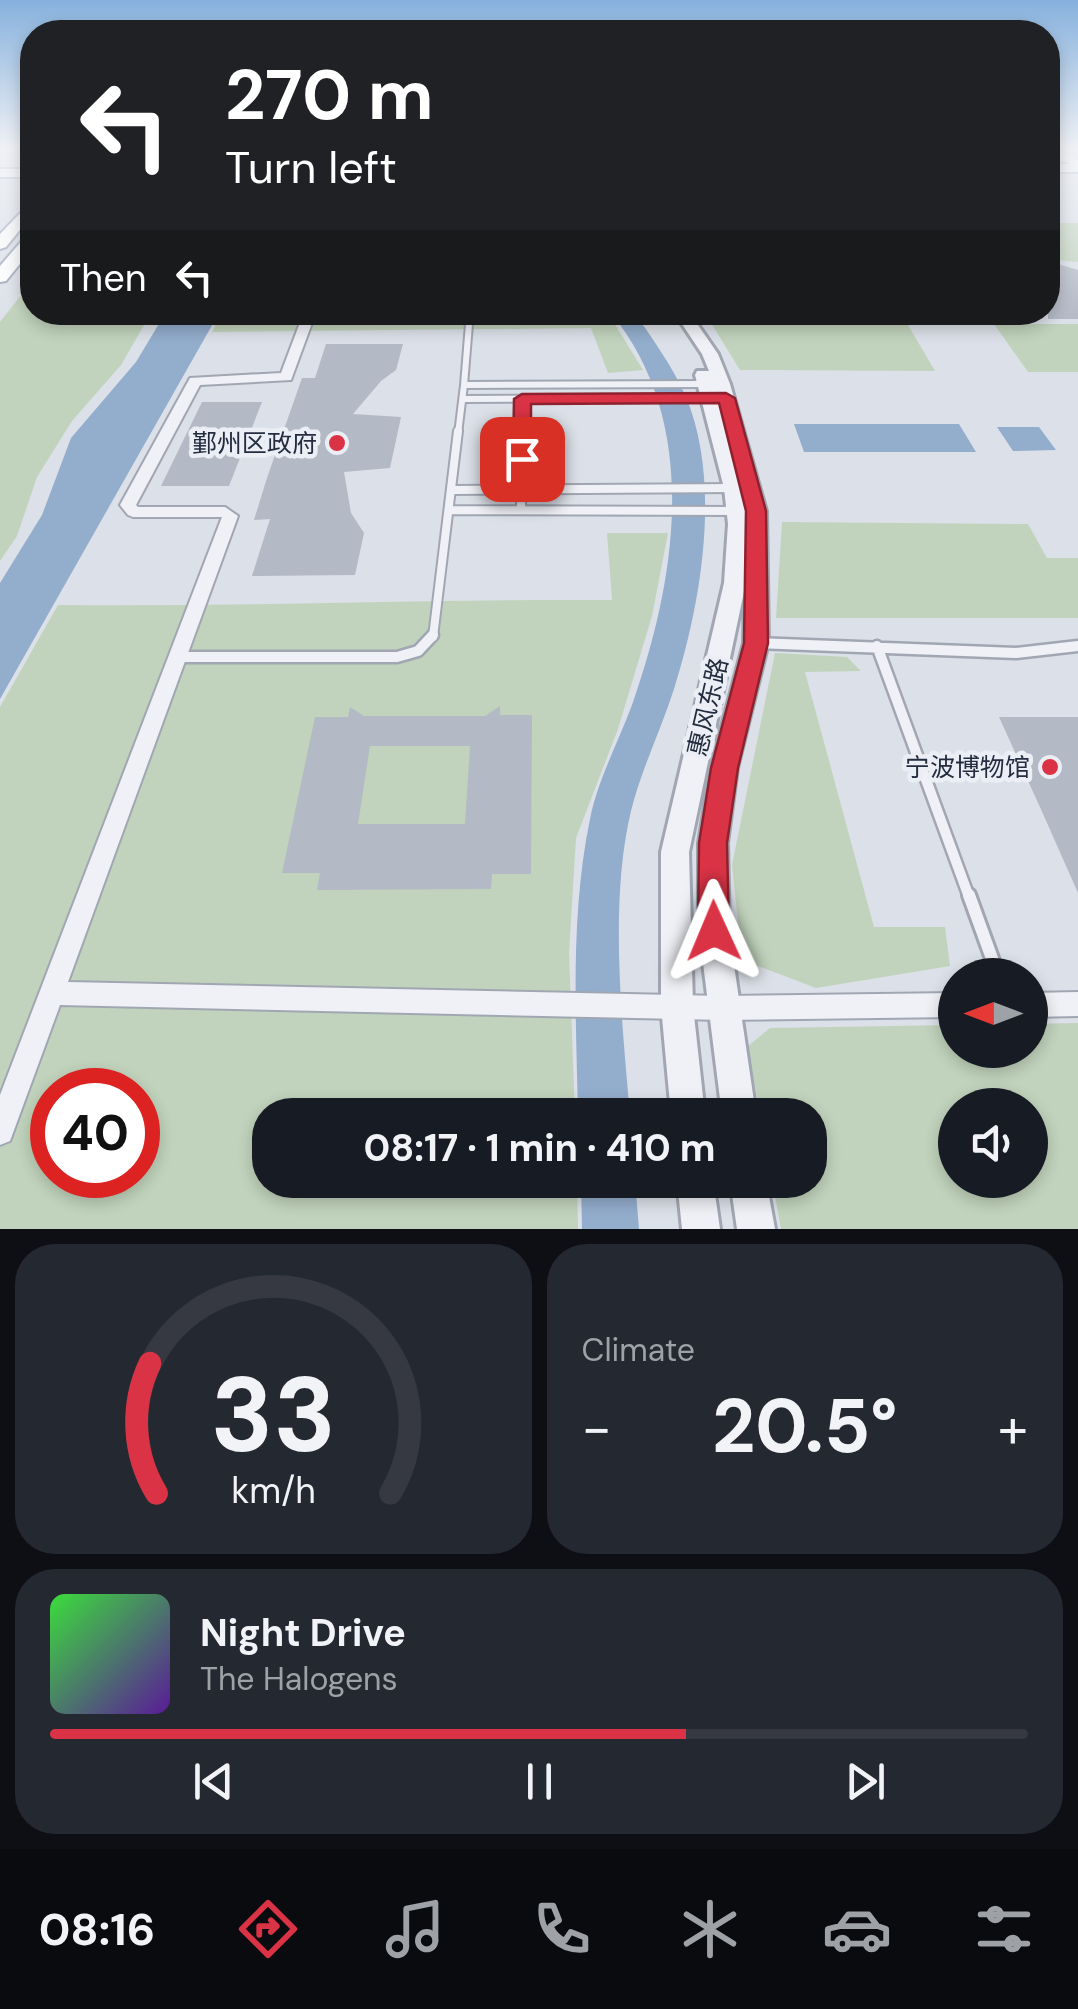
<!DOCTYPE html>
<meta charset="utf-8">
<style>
:root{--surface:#171b24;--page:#242831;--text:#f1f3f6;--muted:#9ea1a6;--line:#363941;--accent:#db3346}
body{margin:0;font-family:"DM Sans","Noto Sans SC",sans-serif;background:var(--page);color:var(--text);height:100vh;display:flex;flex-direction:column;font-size:38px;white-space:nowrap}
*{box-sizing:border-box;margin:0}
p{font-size:32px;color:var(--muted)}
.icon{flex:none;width:55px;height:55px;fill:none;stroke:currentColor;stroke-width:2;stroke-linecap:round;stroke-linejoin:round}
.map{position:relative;height:1229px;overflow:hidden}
.panel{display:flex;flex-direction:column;gap:15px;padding:15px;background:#0d0f14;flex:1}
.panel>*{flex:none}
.hud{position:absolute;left:20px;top:20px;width:1040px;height:305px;border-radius:40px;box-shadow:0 5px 15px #0003;background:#202124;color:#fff;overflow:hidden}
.needle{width:65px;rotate:270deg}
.fabs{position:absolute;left:938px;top:958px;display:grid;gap:20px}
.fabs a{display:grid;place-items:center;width:110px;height:110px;border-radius:50%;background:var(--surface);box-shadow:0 5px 15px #0003;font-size:50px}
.speed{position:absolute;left:30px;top:1068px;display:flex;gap:20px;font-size:50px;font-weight:700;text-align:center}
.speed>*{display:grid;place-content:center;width:130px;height:130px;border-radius:50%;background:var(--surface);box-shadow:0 5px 15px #0003;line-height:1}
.speed .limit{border:15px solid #d22;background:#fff;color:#111}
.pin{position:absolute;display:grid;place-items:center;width:85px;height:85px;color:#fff;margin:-42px;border-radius:20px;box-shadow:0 5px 15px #0006}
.me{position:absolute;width:110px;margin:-55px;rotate:359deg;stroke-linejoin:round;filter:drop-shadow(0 0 8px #0008)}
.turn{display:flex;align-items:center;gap:35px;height:210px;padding:0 40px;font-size:45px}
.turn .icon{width:130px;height:130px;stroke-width:2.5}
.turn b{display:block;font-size:70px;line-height:85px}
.then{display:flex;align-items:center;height:95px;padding:0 40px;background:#0003;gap:20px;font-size:38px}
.big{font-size:75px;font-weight:700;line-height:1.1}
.panel .card{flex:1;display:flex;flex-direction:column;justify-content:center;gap:15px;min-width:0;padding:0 35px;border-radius:40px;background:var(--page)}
.panel .dial{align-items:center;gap:0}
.dial svg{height:260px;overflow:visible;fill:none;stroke:var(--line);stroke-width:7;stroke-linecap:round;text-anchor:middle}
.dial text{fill:var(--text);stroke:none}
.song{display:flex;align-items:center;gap:30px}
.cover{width:120px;height:120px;border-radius:15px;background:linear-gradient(135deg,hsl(120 70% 55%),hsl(270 70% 35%))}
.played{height:10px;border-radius:5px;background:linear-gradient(90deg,var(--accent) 65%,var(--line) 65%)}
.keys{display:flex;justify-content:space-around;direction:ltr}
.heat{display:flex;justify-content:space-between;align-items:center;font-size:55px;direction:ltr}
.panel .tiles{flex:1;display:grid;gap:15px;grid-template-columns:1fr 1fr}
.card:last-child{grid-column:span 2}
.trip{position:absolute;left:252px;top:1098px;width:575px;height:100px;border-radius:40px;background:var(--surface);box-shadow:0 5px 15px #0003;font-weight:700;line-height:100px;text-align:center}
.dock{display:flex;height:160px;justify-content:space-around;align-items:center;background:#090b0e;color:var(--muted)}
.dock .icon{width:70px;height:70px}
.dock .selected{color:var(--accent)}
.dock b{font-size:45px;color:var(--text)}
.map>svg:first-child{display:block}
</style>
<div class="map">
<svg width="1078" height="1229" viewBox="0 0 1078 1229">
<rect width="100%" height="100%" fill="#dce0e8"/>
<path fill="#c1d3bc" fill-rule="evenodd" d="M1048,223H1078V262L1048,259Z
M32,281V312L151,313L121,365L72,421L37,477L17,536L0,561V322Z
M222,312L608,313L643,370L608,373L591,328L212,332Z
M711,323L908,325L935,371L740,370Z
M994,324H1078V372H1028Z
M782,522L1028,524L1047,558H1078V618H776Z
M607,533H668L652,616L618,729L576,838L569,953L575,1115H270V1180H577L578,1229H0V707L58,605C243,607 427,599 612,600ZM52,1090H138V1175H52Z
M775,653L847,657L861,671L805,672L874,927H945L950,966L816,988L742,960L732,865Z
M1078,1023V1229H781L772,1180H810V1115H760L748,1046L770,1028L955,1025V1050H1030V1024ZM955,1105H1030V1180H955Z"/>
<path fill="#93adcc" d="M166,312L219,313L0,699V583L42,515L71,438L136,362Z
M611,313H635C653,340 673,367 686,397C722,483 701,604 674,689C661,730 641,770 631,811C609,902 622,1022 630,1115H578C576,1016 570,916 590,819C598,779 618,743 632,705C676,580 702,424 611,313Z
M794,424H959L976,452H804Z
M997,427H1039L1056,450L1013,451Z
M581,1180H635L639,1229H582Z"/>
<path fill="#b3b9c5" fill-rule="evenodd" d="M1048,261L1078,270V319H1048Z
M326,344H403L396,370L381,381L353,414L401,417L390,468L344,472L351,513L364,533L355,575L252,576L270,519L254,520L267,478L302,378H315Z
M202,402H262L229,486H161Z
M500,706V715H532L531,874H492L491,889L317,890L320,873H282L315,717H348L350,707L364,716H485ZM370,746H470L465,824H358Z
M999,717H1078V893L1044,816Z"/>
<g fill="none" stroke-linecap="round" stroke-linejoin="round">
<g stroke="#a1a7b2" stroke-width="10">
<path id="service-far3" d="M464,385L470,312
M463,399L709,398
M458,434L464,385L705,384
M522,434V398"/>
</g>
<g stroke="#a1a7b2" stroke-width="12">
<path id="service-far2" d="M454,490L736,488
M451,510L739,511
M521,510L522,431
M433,637L458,431"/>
</g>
<g stroke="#a1a7b2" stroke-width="15">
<path id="service-far1" d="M756,643L1016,653L1078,646
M877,646L969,897
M178,657H397L418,651L433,635"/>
</g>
<g stroke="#a1a7b2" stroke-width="18">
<path id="service" d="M969,895L998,975"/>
</g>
<g stroke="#a1a7b2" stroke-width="4">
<path id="minor" d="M304,312H316L291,380L200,385L136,505L138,507H225L238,516L68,982L723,996L955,993V1017L723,1020L60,1005L10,1141L0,1145V1095L222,517H133L128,515L120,505L190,378L281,373Z
M1078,992V1016L1030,1017V993Z"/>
</g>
<g stroke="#a1a7b2" stroke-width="6">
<path id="tertiary" d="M674,312H689L718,354L730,384L766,511L768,643L737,768L727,843L729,931L756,1115H722L699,931V843L711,768L744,643L745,587L689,852L693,1006L705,1115H671L661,1006V852L724,583L728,524L724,488L695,375L697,371H709L702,354Z
M677,1180H713L720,1229H682Z
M730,1180H766L775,1229H737Z"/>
</g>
<g stroke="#9aa4b5" stroke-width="4">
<path id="primary" d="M1048,164H1078V172H1048Z
M0,169H32V177H0Z
M32,201V215L6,247L0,249V234Z
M32,234V249L6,281L0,282V266L26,236Z"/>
</g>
<use href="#service-far3" stroke="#eff1f6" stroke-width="6"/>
<use href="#service-far2" stroke="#eff1f6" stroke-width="8"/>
<use href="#service-far1" stroke="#eff1f6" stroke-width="10"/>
<use href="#service" stroke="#eff1f6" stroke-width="12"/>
<use href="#minor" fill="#eff1f6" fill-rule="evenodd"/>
<use href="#tertiary" fill="#eff1f6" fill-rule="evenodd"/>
<path fill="#fff" fill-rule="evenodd" d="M1050,149H1063L1078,161V171Z"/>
<use href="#primary" fill="#fff" fill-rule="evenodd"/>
</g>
<linearGradient id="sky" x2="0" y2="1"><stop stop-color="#86b1dd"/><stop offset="0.46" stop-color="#eff1f5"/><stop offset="1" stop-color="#eff1f5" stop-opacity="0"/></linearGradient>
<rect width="1078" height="321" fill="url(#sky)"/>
<path fill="#db3346" stroke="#8e212e" stroke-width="2.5" d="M726,393L735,398L766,511L768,643L738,768L727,843L729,931L725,941L714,945L703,941L698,931L699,843L711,768L744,643L746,511L719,403L531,404V459L522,465L513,459L514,399L522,394Z"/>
<g fill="#db3346" stroke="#ebeff5" stroke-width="4">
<circle cx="337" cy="443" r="10"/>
<circle cx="1050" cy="767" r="10"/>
</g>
<g text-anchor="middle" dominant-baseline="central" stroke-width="9" stroke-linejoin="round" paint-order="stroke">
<g font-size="25" fill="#242d3f" stroke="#ebeff5" text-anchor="end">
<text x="317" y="443">鄞州区政府</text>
<text x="1030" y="767">宁波博物馆</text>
</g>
<g font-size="25" fill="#242d3f" stroke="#ebeff5">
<text transform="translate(708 707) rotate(-77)">惠风东路</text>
</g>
</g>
</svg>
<div class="fabs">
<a><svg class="needle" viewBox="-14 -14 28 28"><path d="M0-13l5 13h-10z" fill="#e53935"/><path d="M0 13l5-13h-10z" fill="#9ea1a6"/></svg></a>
<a><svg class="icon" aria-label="sound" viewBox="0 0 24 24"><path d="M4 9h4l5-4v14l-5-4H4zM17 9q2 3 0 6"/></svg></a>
</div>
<div class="speed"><div class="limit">40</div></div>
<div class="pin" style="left:522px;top:459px;background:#d93025"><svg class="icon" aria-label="arrive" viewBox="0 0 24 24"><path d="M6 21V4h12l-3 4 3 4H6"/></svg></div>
<svg class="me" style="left:714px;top:931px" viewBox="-20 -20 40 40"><path d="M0-17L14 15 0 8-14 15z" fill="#db3346" stroke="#fff" stroke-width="4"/></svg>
<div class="trip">08:17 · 1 min · 410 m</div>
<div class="hud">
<div class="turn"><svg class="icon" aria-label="left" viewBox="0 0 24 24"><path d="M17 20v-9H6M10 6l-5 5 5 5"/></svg><div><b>270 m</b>Turn left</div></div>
<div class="then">Then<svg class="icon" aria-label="left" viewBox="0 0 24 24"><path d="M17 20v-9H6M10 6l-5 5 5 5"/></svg></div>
</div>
</div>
<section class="panel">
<div class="tiles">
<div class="card dial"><svg viewBox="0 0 100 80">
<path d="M14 69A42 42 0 1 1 86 69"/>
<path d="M14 69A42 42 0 0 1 12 29" stroke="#db3346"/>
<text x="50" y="56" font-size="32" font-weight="700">33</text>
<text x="50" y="72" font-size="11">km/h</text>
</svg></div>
<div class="card"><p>Climate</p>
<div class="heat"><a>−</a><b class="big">20.5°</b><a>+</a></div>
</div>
<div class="card">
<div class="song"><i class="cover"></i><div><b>Night Drive</b><p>The Halogens</p></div></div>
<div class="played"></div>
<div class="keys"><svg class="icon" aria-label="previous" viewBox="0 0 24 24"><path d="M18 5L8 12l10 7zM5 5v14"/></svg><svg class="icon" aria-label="pause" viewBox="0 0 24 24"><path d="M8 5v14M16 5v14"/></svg><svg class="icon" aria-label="next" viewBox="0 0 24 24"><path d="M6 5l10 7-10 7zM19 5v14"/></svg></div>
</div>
</div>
</section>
<nav class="dock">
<b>08:16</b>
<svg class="icon selected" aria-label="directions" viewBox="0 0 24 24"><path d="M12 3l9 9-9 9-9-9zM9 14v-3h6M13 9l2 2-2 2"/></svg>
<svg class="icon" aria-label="music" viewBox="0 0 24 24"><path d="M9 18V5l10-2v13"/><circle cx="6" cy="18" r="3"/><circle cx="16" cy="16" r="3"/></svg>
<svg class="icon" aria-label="phone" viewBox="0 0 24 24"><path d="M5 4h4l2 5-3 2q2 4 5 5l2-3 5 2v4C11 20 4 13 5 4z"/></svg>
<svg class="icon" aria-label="climate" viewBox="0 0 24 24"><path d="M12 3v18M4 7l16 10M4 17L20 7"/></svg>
<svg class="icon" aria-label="car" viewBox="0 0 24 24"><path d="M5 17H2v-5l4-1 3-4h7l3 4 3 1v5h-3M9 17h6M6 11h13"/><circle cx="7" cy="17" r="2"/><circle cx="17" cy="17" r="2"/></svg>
<svg class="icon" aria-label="filters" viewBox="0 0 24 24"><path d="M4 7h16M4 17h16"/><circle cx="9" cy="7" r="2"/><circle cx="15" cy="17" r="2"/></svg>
</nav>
